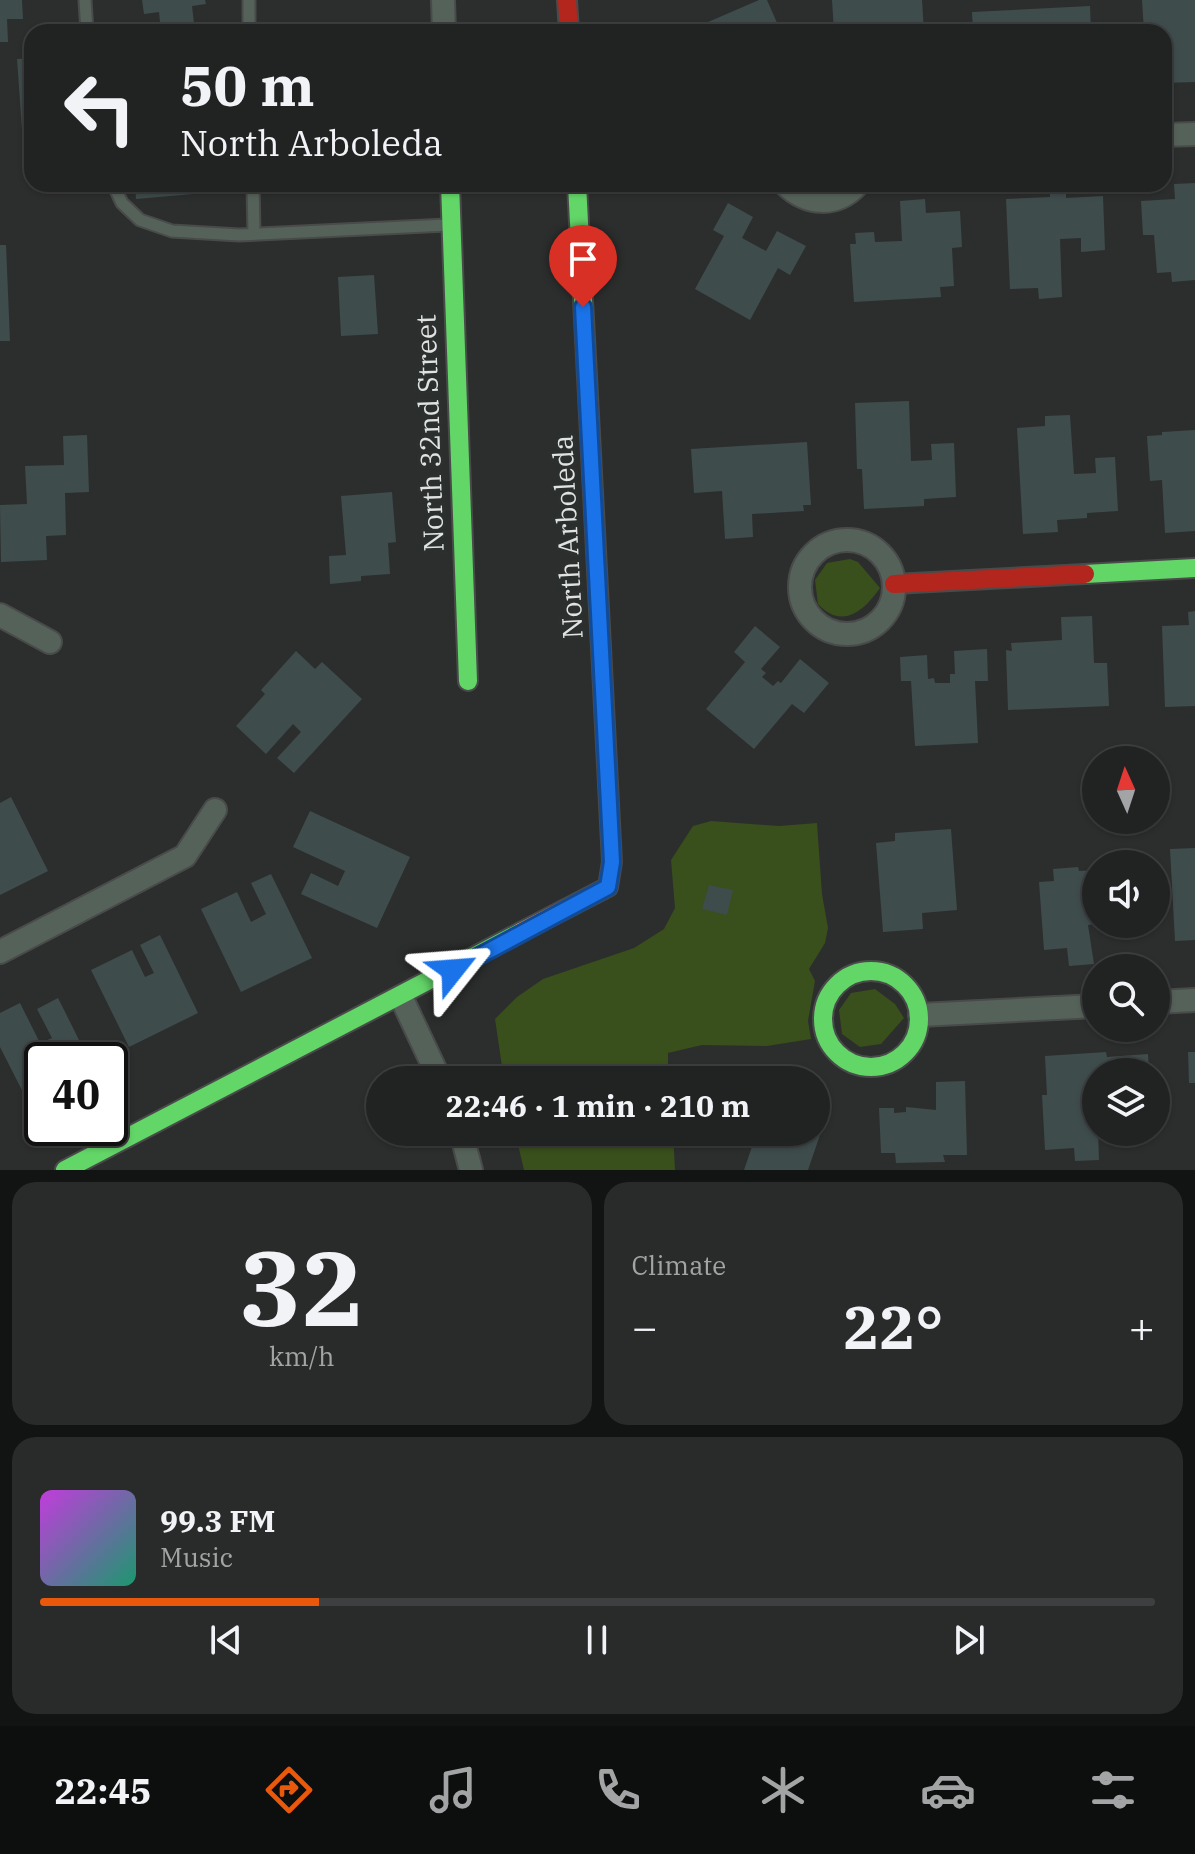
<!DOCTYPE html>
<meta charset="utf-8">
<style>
:root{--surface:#212222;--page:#292a2a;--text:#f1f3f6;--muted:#a2a4a5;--line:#3e3f40;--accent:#ea580c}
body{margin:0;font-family:"IBM Plex Serif",serif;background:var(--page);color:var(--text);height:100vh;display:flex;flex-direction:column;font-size:30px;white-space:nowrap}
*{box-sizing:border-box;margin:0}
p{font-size:26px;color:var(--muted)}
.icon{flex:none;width:44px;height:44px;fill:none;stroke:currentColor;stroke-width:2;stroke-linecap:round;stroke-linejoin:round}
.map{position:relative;height:1170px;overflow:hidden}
.side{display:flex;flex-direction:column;gap:12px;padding:12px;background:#121313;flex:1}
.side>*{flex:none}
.guide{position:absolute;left:24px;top:24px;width:1148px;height:168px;border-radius:24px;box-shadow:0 2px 6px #0004,0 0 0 2px var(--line);background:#212222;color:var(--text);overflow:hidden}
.needle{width:52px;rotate:357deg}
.tools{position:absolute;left:1082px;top:746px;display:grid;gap:16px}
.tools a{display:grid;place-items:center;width:88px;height:88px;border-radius:50%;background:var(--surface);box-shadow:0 2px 6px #0004,0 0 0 2px var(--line);font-size:40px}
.speed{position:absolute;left:24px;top:1042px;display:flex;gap:16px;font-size:40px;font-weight:700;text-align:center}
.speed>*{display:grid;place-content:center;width:104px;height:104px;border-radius:50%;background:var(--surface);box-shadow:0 2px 6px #0004,0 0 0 2px var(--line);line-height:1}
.speed .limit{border:4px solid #111;border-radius:12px;background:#fff;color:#111}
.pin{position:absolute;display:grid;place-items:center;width:68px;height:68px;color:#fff;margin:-82px -34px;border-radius:50% 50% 50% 0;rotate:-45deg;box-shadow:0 0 8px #0007}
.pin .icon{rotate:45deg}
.me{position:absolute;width:88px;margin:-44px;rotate:62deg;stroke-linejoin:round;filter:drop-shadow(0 0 6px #0008)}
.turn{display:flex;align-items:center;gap:28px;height:168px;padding:0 24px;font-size:36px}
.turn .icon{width:104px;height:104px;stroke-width:2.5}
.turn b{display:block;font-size:56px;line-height:68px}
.big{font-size:60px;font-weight:700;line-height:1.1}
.side .widget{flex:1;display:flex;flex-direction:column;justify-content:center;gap:12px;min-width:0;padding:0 28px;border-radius:24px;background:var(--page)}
.side .dial{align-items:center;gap:0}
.dial b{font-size:104px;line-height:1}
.song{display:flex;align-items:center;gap:24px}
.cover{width:96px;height:96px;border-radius:12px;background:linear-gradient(135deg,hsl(290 70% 55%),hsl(160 70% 35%))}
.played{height:8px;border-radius:4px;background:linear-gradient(90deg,var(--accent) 25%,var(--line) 25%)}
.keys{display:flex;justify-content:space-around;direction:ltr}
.heat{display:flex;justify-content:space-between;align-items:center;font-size:44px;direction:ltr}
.side .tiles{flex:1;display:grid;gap:12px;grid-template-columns:1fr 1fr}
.widget:last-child{grid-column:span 2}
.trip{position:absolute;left:366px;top:1066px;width:464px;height:80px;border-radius:40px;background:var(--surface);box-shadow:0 2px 6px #0004,0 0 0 2px var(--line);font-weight:700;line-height:80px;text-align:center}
.tab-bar{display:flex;height:128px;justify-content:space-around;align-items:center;background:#0d0e0e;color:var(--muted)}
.tab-bar .icon{width:56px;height:56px}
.tab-bar .selected{color:var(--accent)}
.tab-bar b{font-size:36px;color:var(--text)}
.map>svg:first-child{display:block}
</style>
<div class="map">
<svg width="1195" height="1170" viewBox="0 0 1195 1170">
<rect width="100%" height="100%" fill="#2c2e2d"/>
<path fill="#394f1c" d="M850,559L858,562L880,588C864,611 842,630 818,604L815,580L827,563Z
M711,821L779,826L817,823L822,894L828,928L825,943L809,969L815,981L808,1021L811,1039L767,1046L702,1045L668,1053V1080H504L495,1019L517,997L543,979L634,948L664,929L675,908L671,860L693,826Z
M875,989L895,1004L904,1018L881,1044L860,1047L842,1034L839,1010L851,993Z
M515,1132H673L675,1170H524Z"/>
<path fill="#3f4c4c" d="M0,0H22L23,19H7L8,42H0Z
M142,0H205L206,4L192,6L195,32H161L159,12L144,14Z
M759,0H767L781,32H685Z
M832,0H922L924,32H834Z
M1142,0H1195V82L1164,83V32H1144Z
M1090,6L1091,32H973L972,12Z
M32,58V158H24L17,59Z
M1195,183V280L1172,282L1171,272L1157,273L1154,235H1143L1141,201L1175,199L1174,184Z
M135,184H204L205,193L136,199Z
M1066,192V198L1103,196L1105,250L1081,252V238L1060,239L1062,297L1039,299L1038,288L1010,289L1006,199L1050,197V193Z
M925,199L926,213L960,211L962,247L952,248L954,286L940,287L941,297L854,302L850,244H856L855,233L874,232L875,242L902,241L900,201Z
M728,203L753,217L742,238L766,251L777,231L806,246L790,275L778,268L750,320L695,289L724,236L713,230Z
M0,245H6L10,341H0Z
M374,275L378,334L341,336L338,277Z
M909,401L911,461L932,460L931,444L954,443L956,497L924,499V506L864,509L862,469H857L855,403Z
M1070,415L1074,474L1096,473L1095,458L1115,457L1118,511L1087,513V518L1057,520L1058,532L1023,534L1017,428L1045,426V416Z
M1195,430V531L1165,533L1162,480L1150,481L1147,436L1162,435V432Z
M87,435L89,492L65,493L66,535L46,536L47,560L1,562L0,505L27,504L25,466L64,465L63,436Z
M807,442L811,505H803L804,511L752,514L753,537L725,539L722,491L694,493L691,449Z
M392,492L396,542L388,543L390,574L361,576V581L330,584L329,556L346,555L341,496Z
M1195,611V706L1165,707L1162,626L1189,625L1188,612Z
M1092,616L1094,663H1107L1109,706L1008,710L1006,650L1012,651L1011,643L1062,640L1061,617Z
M755,626L780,647L761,669L766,673L762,677L773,686L778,681L781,683L800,659L829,683L804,713L792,704L754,749L706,709L745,662L734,652Z
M987,649L988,681H975L978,743L915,746L911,681H901L900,657L927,655L928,679L934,678L935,683H950V674H955L954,651Z
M296,651L315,669L322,662L362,699L294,773L277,758L301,732L293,724L266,754L236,726L265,694L261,690Z
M11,797L48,871L0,895V803Z
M310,811L410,857L377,928L301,894L311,873L338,886L345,871L293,847Z
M951,829L957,910L922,913L923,929L883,932L876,843L895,841V833Z
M1195,848V940L1175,941L1170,849Z
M1078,867L1079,871L1096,870V924L1088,925L1094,964L1069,966L1067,948L1044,950L1039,882L1054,881L1053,869Z
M271,874L312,958L241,992L201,909L237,892L251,922L266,914L251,883Z
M709,885L733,890L727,915L702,909Z
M1118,924H1137L1138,936L1118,937Z
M160,935L198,1013L129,1047L91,970L132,950L145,977L154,973L140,945Z
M58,998L89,1060H42V1108L33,1112L0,1047V1013L20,1003L40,1043L52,1038L37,1009Z
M1106,1052L1107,1057L1148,1054L1149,1072H1096L1099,1160L1075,1161L1074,1148L1045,1150L1042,1095H1047L1045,1056Z
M1188,1052H1195V1083H1189Z
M734,1067L765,1077L770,1071L797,1080H729Z
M965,1081L967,1155H943L945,1162L896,1163L895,1153H881L879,1108H894V1113L906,1112V1107L936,1110V1082Z
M816,1086L828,1090L817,1123H816Z
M816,1123L823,1126L808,1170H744L757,1132H816Z"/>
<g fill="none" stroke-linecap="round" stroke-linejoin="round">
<g stroke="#494b4a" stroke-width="15">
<path id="lane" d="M85,0L87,32
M249,0V32
M113,184L122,203L140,220L172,231L239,235L447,225
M253,184L254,234"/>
</g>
<g stroke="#494b4a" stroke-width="26">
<path id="street" d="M443,0L444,32
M1164,135L1195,134
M785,184C807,205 836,208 858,184
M800 587a47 47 0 1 1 94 0a47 47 0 1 1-94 0Z
M0,615L50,642
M0,952L185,856L215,810
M401,997L440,1080
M1156,1002L1195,1000
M920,1015L1096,1006
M461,1132L471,1170"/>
</g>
<g stroke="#494b4a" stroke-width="22">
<path id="fast" d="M450,184L468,681
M577,184L593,492
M1085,574L1195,568
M823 1019a48 48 0 1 1 96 0a48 48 0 1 1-96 0Z
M65,1170L521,932"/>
</g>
<g stroke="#494b4a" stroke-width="22">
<path id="slow" d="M521,932L608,887L612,862L593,492"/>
</g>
<g stroke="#494b4a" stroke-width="22">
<path id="jam" d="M567,0L569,32
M894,584L1085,574"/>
</g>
<use href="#lane" stroke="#55625a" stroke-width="11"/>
<use href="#street" stroke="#55625a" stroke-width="22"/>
<use href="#fast" stroke="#63d668" stroke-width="18"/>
<use href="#slow" stroke="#ff974d" stroke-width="18"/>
<use href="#jam" stroke="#b3261e" stroke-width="18"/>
</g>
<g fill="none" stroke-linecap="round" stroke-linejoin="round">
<g stroke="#114b97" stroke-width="20">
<path id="route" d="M453,970L608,887L612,862L583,307"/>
</g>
<use href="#route" stroke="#1a73e8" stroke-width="14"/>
</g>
<g text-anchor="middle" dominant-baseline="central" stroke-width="8" stroke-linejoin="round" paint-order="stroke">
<g font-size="28" fill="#e0e3e2" stroke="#2b2f2e">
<text transform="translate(429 433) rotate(-92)">North 32nd Street</text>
<text transform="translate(567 537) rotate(-93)">North Arboleda</text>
</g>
</g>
</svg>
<div class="tools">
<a><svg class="needle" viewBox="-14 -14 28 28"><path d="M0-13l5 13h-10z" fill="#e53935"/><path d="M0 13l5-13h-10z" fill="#a2a4a5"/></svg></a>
<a><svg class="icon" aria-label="sound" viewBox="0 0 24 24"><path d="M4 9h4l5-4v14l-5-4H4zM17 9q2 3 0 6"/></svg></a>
<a><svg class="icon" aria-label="search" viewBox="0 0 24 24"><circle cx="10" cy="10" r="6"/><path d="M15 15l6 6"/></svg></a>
<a><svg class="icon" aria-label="layers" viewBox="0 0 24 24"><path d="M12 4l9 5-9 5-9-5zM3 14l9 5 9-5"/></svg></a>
</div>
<div class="speed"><div class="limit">40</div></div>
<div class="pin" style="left:583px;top:307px;background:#d93025"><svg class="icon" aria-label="arrive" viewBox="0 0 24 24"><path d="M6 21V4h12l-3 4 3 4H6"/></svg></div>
<svg class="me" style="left:453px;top:970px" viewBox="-20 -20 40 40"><path d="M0-17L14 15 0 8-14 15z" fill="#1a73e8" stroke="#fff" stroke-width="4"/></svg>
<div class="trip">22:46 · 1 min · 210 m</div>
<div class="guide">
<div class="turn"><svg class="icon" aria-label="left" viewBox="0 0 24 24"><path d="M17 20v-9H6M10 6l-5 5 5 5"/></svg><div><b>50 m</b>North Arboleda</div></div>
</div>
</div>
<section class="side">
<div class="tiles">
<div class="widget dial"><b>32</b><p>km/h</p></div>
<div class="widget"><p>Climate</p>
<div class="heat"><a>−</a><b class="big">22°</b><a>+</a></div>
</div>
<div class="widget">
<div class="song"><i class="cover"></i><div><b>99.3 FM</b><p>Music</p></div></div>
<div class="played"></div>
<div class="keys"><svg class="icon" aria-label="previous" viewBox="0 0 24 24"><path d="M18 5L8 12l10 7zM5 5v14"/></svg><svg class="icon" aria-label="pause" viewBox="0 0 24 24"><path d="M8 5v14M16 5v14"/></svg><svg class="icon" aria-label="next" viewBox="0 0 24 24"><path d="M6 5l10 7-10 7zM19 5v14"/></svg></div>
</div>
</div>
</section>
<nav class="tab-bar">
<b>22:45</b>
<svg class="icon selected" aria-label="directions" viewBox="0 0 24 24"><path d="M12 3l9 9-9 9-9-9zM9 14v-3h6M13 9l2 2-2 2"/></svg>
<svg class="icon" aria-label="music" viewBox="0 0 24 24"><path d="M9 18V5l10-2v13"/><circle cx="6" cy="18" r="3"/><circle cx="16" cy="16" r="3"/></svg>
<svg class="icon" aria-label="phone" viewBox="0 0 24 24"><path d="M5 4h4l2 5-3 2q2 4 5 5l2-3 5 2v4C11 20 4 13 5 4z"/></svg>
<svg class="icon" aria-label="climate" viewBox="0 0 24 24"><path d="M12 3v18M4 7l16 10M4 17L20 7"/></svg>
<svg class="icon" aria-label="car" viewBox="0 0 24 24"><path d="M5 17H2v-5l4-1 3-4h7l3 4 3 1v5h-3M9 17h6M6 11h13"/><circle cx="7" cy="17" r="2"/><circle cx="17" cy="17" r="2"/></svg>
<svg class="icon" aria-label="filters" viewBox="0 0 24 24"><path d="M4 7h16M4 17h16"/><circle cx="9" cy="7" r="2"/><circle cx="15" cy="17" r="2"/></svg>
</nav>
